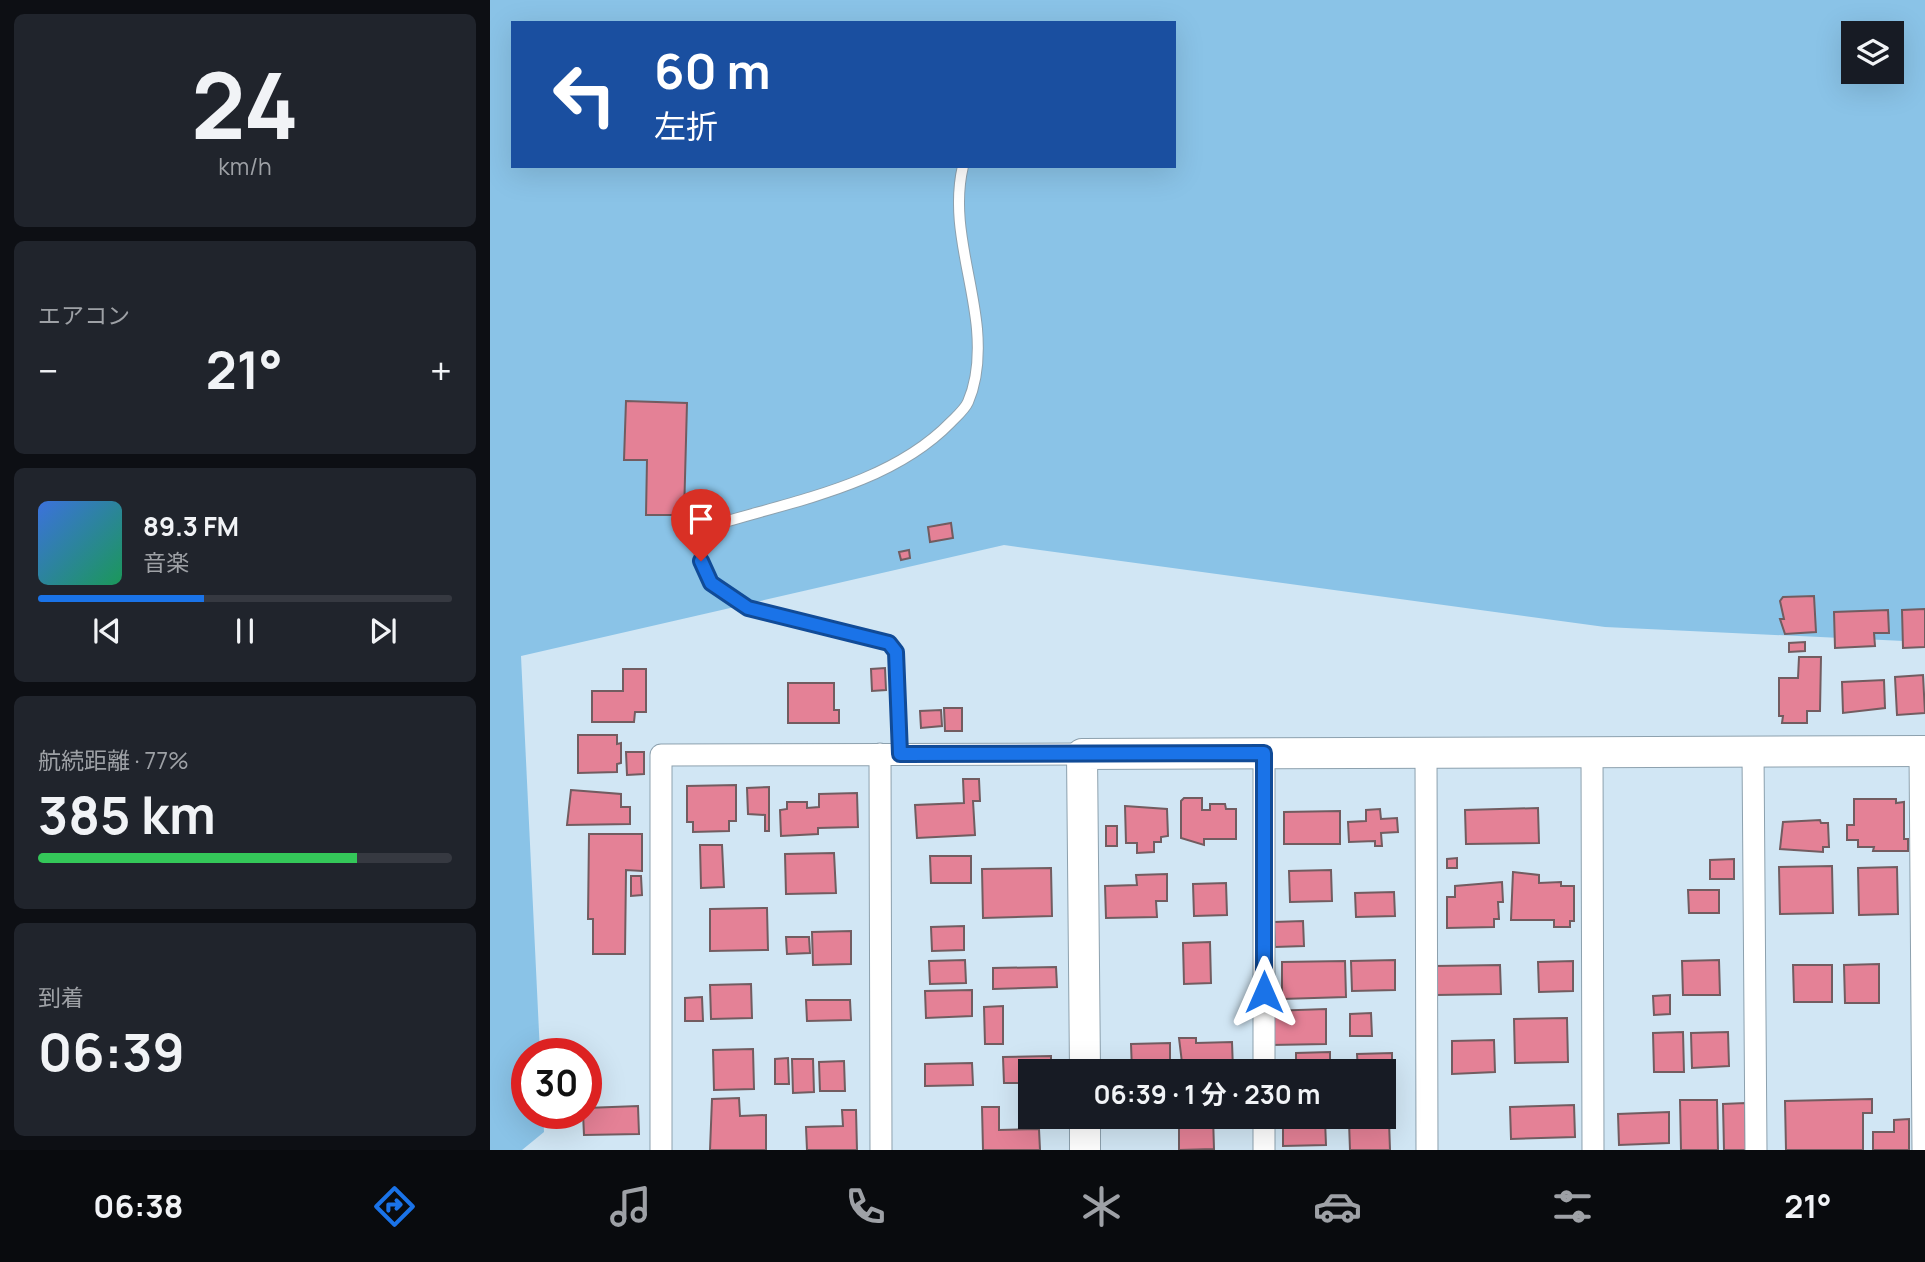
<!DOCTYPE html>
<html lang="ja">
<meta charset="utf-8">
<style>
:root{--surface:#171b24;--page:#20242c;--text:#f1f3f6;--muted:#9ea1a6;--line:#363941;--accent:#1a73e8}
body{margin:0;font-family:Manrope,"Noto Sans JP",sans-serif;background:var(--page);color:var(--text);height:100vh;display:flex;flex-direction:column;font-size:26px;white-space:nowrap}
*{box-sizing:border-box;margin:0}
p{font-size:23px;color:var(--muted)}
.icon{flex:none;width:38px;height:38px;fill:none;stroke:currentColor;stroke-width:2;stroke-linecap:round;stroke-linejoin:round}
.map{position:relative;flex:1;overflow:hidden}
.panel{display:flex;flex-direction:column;gap:14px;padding:14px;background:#0d0f14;width:490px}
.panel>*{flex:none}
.guide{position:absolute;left:21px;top:21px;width:665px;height:147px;border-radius:0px;box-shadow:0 7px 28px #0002;background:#1a4fa0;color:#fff;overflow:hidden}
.controls{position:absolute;left:1351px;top:21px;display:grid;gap:14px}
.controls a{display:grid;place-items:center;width:63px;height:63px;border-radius:0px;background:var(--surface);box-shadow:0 7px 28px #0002;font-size:35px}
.speed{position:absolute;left:21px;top:1038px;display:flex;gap:14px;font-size:35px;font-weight:700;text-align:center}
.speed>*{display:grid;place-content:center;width:91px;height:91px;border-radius:50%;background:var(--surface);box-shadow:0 7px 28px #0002;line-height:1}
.speed .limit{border:10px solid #d22;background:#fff;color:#111}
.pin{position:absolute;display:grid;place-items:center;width:60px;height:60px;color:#fff;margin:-72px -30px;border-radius:50% 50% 50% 0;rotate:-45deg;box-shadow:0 0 7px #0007}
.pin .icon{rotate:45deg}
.me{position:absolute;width:77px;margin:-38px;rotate:0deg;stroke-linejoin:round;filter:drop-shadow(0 0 5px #0008)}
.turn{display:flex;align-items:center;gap:24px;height:147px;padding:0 28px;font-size:32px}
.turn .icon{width:91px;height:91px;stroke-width:2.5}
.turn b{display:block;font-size:49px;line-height:60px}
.big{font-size:52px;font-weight:700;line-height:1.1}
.panel .tile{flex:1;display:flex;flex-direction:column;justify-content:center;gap:10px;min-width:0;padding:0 24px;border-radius:10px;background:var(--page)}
.panel .dial{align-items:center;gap:0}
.dial b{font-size:91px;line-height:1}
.song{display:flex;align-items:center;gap:21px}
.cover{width:84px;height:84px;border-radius:10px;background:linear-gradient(135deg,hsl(220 70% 55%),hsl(150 70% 35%))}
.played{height:7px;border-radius:4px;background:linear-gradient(90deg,var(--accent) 40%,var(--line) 40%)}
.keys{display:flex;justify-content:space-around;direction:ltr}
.heat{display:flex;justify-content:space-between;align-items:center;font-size:38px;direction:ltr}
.charge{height:10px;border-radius:5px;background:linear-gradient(90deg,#34c759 77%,var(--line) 0)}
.trip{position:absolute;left:528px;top:1059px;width:378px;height:70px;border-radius:0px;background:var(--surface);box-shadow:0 7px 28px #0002;font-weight:700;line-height:70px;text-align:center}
.tab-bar{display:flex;height:112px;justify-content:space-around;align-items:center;background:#090b0e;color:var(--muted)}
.tab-bar .icon{width:49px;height:49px}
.tab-bar .active{color:var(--accent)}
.tab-bar b{font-size:32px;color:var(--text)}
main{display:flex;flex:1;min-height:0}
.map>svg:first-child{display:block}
</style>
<main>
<section class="panel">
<div class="tile dial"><b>24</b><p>km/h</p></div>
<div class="tile"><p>エアコン</p>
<div class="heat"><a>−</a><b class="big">21°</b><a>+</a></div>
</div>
<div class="tile">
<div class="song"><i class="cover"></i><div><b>89.3 FM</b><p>音楽</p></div></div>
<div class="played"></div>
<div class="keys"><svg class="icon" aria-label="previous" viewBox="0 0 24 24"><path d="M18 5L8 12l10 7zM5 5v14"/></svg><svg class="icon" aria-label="pause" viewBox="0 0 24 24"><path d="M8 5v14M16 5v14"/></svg><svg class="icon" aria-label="next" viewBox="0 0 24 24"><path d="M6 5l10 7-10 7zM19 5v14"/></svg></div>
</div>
<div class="tile"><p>航続距離 · 77%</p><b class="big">385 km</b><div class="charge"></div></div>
<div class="tile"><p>到着</p><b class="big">06:39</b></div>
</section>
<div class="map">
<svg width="1435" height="1150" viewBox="0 0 1435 1150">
<rect width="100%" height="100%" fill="#d1e6f4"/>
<path fill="#8ac3e7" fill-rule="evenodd" d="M0,0H1435V642L1115,627L514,545L31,656L50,1053L37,1054V1113H53L54,1132L32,1150H0ZM23,23H684V166H23ZM1363,33H1402V72H1363Z"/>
<path fill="#e48196" stroke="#725c60" stroke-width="2" d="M136,401L197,403L194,515H156L157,460H134Z
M461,523L463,538L440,542L438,527Z
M419,550L420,558L411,560L409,552Z
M1324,596L1326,632L1295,634L1290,619H1294L1290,601L1293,597Z
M1435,609V647L1413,648L1412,610Z
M1398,610L1399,633H1384L1385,646L1345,648L1344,612Z
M1315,642V651L1299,652V643Z
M1309,657H1331L1330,711H1317V723H1292L1293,716H1289V678H1308Z
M395,668L396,690L382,691L381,669Z
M133,669H156V712H145L144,722H102V691H133Z
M1433,675L1435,713L1407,715L1405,677Z
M1394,680L1395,708L1353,713L1352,682Z
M298,683H344V710H349V723H298Z
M454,708H472V731H455Z
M451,710L452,726L431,728L430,711Z
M88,735H127V744L131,743V763L127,764V772L88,773Z
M136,752H154V774L137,775Z
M473,779H489L490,801H483L485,835L427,838L425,805L474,803Z
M246,785V821H239V831L203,832V822H197V786Z
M279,787V831H275V815L258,814L257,788Z
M81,790L131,794V807H140V824L77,825Z
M367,793L368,827L328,828V834L291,836L290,810L297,809V802H317V808L329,807V794Z
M694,798H712V810H720V804H735L736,809H746V839H714V845L691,838V801Z
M1364,799H1406V803L1414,802V839H1418V851H1383L1384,847H1368V840H1357V825H1364Z
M635,806L677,809L678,836L671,837V842H664V852L647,853V843H636Z
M1048,808L1049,843L976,844L975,810Z
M890,809L891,819L907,818L908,832L891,833L892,846H885V841L859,842L858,822L876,821V810Z
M850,811V844H794V812Z
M1330,820L1331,823H1338L1339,847H1333V852L1290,849L1293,822Z
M616,826H627V846H616Z
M99,834H152V871L136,870L135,954H103V919H98Z
M210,845H232L234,887L211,888Z
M344,853L346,893L296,894L295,854Z
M440,856H481V883H441Z
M967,858V868H957V859Z
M1244,859V879H1220V860Z
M1342,866L1343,913L1290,914L1289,867Z
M1407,867L1408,914L1369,915L1368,868Z
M561,868L562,916L493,918L492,869Z
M841,870L842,901L800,902L799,871Z
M1023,872L1049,875V883L1071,882V886H1084V921H1080V927H1064V920H1021Z
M677,874V901H666L667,917L616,918L615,886L647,885L646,875Z
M141,876H151L152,895L141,896Z
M1012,882L1013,902H1008L1009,919H1004V927L957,928V897H965V886Z
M736,883L737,915L704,916L703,884Z
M1198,890H1229V913H1199Z
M904,892L905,916L866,917L865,893Z
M277,908L278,950L220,951V909Z
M813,921L814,946L785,947L784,922Z
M474,926V950L442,951L441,927Z
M361,931V964L323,965L322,932Z
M296,937H319L320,953L297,954Z
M720,942L721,983L694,984L693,943Z
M475,960L476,983L440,984L439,961Z
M905,960V990L862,991L861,961Z
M1229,960L1230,995H1193L1192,961Z
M855,961L856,997L792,999V962Z
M1083,961V991L1049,992L1048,962Z
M1389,964V1003H1355L1354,965Z
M1010,965L1011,994L946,995L945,966Z
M1303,965H1342V1002H1304Z
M566,967L567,987L503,989V968Z
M261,984L262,1018L221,1019L220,985Z
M482,990V1016L436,1018L435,991Z
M1180,995V1014L1164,1015L1163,996Z
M212,997L213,1021H195V998Z
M316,1000H360L361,1020L317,1021Z
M513,1006V1044H495L494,1007Z
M836,1009V1044L780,1045V1011Z
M881,1013L882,1036H860V1014Z
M1077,1018L1078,1062L1025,1063L1024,1019Z
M1193,1032L1194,1072H1164L1163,1033Z
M1238,1032L1239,1066L1202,1068L1201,1033Z
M689,1038H706V1043L742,1042L743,1070L693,1071Z
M1004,1040L1005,1072L962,1074V1041Z
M680,1043V1071H642L641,1044Z
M263,1049L264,1089L224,1090L223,1050Z
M840,1052V1069L806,1070V1053Z
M902,1053V1081L894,1082V1071H868L867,1054Z
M561,1056V1071H541V1083H514L513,1057Z
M298,1058L299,1084H285V1059Z
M302,1059H323L324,1092L303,1093Z
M354,1061L355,1091H330L329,1062Z
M482,1063L483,1085L435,1086V1064Z
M249,1098L250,1116L276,1115V1150H220L222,1099Z
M1382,1099V1113H1373V1150H1296L1295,1101Z
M1190,1100H1227L1228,1150H1191Z
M1255,1103L1256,1150H1234L1233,1104Z
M1084,1105L1085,1137L1021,1139L1020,1107Z
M148,1106L149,1134L94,1135L93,1113H96V1108Z
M492,1107H509V1130L549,1129L550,1150H493Z
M352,1110H366L367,1150H317L316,1127L353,1126Z
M1179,1112V1143L1129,1145L1128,1114Z
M689,1116H723L724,1149L689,1150Z
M1419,1119V1150H1383V1132H1404V1120Z
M835,1120L836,1145L793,1146V1121Z
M899,1121L900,1150H860L859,1122Z"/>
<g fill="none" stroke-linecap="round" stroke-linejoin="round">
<g stroke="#8da1ae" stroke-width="12">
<path id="lane" d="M410,754L406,652L399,643C351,631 254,618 222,583C211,572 209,552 206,538L221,526C302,501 400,485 461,422C467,416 475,409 478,402C488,379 489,353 487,329C482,274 460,221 473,166"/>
</g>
<g stroke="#8da1ae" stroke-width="23">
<path id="street" d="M1430,751L1433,1150
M1102,752L1103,1150
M1263,752L1266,1150
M774,753V1071
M936,753L937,1150
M390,754L391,1150
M774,1116V1150
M171,1150V755L592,754"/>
</g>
<g stroke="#8da1ae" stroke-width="32">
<path id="secondary" d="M595,1071L592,754L1435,751
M595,1116V1150"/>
</g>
<use href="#lane" stroke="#fff" stroke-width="10"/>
<use href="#street" stroke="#fff" stroke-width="21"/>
<use href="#secondary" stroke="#fff" stroke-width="30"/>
</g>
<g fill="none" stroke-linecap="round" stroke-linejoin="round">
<g stroke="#114b97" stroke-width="18">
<path id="route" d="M211,561L221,583L258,608L399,643L406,652L410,754L774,753V992"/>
</g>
<use href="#route" stroke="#1a73e8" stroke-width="12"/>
</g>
</svg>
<div class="controls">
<a><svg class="icon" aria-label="layers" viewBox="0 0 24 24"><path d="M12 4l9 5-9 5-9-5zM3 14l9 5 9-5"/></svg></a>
</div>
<div class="speed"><div class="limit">30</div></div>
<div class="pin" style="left:211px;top:561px;background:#d93025"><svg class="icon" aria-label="arrive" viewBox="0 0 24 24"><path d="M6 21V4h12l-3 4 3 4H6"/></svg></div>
<svg class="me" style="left:774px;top:992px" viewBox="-20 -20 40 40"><path d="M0-17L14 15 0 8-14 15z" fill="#1a73e8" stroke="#fff" stroke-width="4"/></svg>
<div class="trip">06:39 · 1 分 · 230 m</div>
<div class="guide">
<div class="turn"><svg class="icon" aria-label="left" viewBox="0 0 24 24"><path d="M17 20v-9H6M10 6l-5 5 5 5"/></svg><div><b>60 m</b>左折</div></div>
</div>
</div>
</main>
<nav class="tab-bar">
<b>06:38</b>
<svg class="icon active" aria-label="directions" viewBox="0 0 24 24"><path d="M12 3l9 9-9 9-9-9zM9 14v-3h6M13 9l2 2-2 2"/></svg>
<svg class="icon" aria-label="music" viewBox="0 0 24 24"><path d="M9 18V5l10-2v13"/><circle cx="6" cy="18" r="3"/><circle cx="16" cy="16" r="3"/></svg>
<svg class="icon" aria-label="phone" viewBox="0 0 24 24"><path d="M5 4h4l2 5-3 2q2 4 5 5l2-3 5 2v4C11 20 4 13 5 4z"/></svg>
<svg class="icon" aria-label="climate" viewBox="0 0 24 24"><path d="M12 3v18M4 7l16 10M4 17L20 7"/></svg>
<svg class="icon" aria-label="car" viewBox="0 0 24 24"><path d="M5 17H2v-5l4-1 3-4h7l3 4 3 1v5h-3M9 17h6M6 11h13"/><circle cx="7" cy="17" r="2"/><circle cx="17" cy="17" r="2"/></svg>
<svg class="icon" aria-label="filters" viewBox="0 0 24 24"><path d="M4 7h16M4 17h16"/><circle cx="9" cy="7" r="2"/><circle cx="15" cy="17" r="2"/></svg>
<b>21°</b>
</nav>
